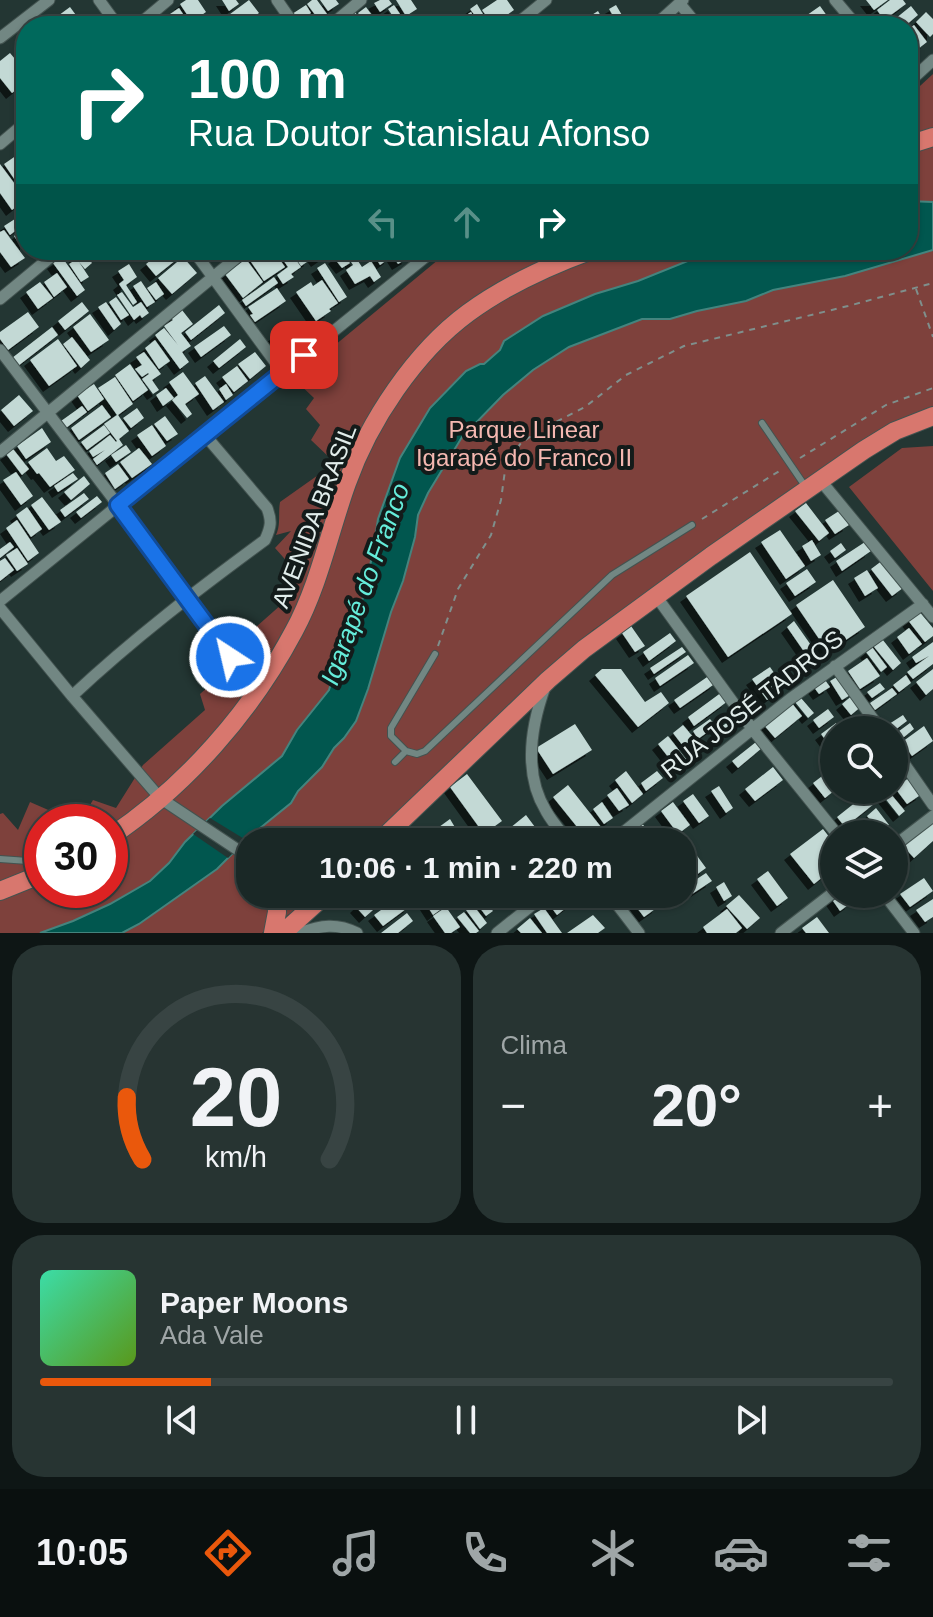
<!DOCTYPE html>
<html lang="pt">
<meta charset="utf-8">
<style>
:root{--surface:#1a2826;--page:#273432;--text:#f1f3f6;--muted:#9fa6a7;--line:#384443;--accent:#ea580c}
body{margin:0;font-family:Helvetica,sans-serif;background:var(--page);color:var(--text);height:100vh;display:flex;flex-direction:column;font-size:30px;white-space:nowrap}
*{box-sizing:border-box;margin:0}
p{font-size:26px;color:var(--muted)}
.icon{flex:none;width:44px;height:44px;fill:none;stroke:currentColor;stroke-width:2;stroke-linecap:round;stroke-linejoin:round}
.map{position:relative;height:933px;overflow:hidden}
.drawer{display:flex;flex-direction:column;gap:12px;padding:12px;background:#0e1615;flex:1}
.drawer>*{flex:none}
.banner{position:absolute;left:16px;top:16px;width:902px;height:244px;border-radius:32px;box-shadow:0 2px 6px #0004,0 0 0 2px var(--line);background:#00695c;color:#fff;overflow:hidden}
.buttons{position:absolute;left:820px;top:716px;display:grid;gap:16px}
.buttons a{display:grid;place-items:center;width:88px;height:88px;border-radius:50%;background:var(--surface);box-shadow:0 2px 6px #0004,0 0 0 2px var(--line);font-size:40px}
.speed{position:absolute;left:24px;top:804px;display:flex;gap:16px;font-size:40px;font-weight:700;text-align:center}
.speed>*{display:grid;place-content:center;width:104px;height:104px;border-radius:50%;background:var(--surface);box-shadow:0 2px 6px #0004,0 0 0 2px var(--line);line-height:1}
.speed .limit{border:12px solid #d22;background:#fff;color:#111}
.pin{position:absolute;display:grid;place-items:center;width:68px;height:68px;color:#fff;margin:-34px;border-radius:16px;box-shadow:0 4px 12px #0006}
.me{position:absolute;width:88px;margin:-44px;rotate:325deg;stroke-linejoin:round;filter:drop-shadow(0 0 6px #0008)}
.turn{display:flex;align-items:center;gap:28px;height:168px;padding:0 40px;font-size:36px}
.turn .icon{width:104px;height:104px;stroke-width:2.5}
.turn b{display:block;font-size:56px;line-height:68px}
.lanes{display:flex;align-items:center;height:76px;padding:0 40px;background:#0003;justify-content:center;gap:40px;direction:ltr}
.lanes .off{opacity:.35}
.big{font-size:60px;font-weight:800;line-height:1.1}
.drawer .tile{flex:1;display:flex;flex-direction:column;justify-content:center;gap:12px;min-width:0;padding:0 28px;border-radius:32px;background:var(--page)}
.drawer .dial{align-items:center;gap:0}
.dial svg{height:208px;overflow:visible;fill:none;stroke:var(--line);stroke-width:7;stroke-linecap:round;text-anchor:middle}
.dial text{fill:var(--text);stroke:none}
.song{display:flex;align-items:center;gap:24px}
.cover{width:96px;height:96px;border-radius:12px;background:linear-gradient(135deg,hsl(160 70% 55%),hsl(90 70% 35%))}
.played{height:8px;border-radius:4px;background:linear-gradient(90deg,var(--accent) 20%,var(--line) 20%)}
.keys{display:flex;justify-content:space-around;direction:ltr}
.heat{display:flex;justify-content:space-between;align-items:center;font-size:44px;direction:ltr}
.drawer .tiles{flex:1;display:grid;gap:12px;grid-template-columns:1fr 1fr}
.tile:last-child{grid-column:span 2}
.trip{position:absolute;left:236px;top:828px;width:460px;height:80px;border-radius:32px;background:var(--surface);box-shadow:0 2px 6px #0004,0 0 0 2px var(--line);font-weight:800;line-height:80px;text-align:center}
.menu{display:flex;height:128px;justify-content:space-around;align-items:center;background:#0a100f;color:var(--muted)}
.menu .icon{width:56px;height:56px}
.menu .on{color:var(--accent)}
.menu b{font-size:36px;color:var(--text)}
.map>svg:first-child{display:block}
</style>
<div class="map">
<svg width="933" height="933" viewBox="0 0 933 933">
<defs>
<filter id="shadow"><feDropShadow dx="-6" dy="6" stdDeviation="0" flood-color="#0009"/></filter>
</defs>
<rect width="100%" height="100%" fill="#233633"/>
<path fill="#7e413c" d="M933,74V406L887,426L819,470L679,571L593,630L542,674L367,842H250V894H313L308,901L262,933H0V814L3,813L18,830L30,802L76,822H42V890H110V822H80L93,800L116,808L143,765L205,710L200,694L236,662L229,651L291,596L299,575L275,548L291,531L276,535C281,525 278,513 280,502L321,473L332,460L311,440L320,425L306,409L314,398L294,379L450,250H908V97Z
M933,446V591L849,487L902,448Z"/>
<path fill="#01574f" stroke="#44847e" stroke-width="2" d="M908,201L933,202V250L845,276L773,290L746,301L697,311L670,319H642L569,347L533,370L503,395L462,437L428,493L418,515L415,537L403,581L391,612L368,689L356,721L344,738L334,748L322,767L298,791L291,803L249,837L217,869L139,924L122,933H40L73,921L110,904L150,881L169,863L185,842L222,806L282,756L297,730L329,690L345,637L359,615L373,552L378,519L400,458L430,408L466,371L480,364H484L500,350L504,341L543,316L595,294L638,281L715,250H908Z"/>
<path fill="#233633" d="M210,818L246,840L228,858L193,834Z"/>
<path fill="#c3d9d5" filter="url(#shadow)" d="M186,0H198L206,12L192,22L180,4Z
M222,0H236L239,4L229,11Z
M249,0L259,13L241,26H221L218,23Z
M312,0H317L327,14L319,20L307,4Z
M320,0H336L339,4L328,11Z
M380,0H389L392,4L380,12L374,3Z
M396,0H411L417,9L406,16Z
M497,0H507L514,10L493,25L482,10Z
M866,0H888L874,10Z
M890,0H903L906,4L884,20L877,10Z
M477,4L490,26H461L457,21L471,12L476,21L478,20L470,9Z
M306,5L311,13L298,22L292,14Z
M394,5L402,17L396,21L388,9Z
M616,5L626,22L619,26L609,9Z
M820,6L830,20L822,26H804L800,20Z
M911,6L918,15L905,26H893L890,23Z
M70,7L84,26H54L51,21Z
M366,7L380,26H367L358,13Z
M179,8L191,26H174L167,16Z
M598,11L602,18L592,25L587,18Z
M355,12L365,26H353L347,17Z
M926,12L933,19V34L930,37L916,22Z
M260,15L268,26H246Z
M840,16L847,26H826Z
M914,25L927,42L918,49L908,36V30Z
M10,53L26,72V82L12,93L0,78V61Z
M20,153L26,163V177L17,183L4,164Z
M0,164L26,199L12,210L0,193Z
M18,217L23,225L10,235L4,226Z
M26,228V247L23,249L14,236Z
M4,230L25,258L11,267L0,252V232Z
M70,250H82L92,263L85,269L79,262L89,277L81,282L69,264L77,259Z
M164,250H176L181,256L156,276L146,264Z
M255,250H273L285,267L264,281L247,256Z
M276,250H289L301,267L291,274L294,277L283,284L277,275L288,267Z
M299,250H303L310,260L301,266L293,254Z
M318,250H333L317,261L312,254Z
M371,250H398L389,256L390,258L380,265Z
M402,250H414L406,255L408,258L398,264L393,256Z
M342,252L350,263L342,268L334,258Z
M354,255L362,267L371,261L381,277L374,282L370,276L355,284L346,270L353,265L349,259Z
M62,257L85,290L77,296L53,263Z
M183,257L197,273L172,294L158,278Z
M246,259L263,282L243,298L225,274Z
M325,263L347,297L339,302L317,268Z
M129,264L137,277L126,285L137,302L133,305L119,284L124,280L118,271Z
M57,273L67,287L54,297L44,282Z
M274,277L278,283L246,306L242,300Z
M322,280L338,303L329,309L331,311L316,321L296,292L311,282L313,286Z
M141,281L155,302L147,307L133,286Z
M40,282L53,298L38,309L26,292Z
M156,282L164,294L156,300L147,288Z
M277,288L286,301L255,322L250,315L253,314L248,307Z
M122,292L133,307L141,302L149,313L142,318L140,315L134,320L117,295Z
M116,297L129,315L121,320L109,302Z
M82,302L89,311L65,330L58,321Z
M106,302L121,324L114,330L98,307Z
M219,305L225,313L191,340L185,332Z
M182,310L193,324L181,333L191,346L182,352L189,362L180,369L155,335L164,328L178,345L164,326L173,320L171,318Z
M28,312L39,327L8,350L0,339V332Z
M90,314L109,340L91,352L73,327Z
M294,322L306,338L282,355L270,338Z
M224,326L231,335L201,357L194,347Z
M52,327L58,335L18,366L12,358Z
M72,337L90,360L81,368L63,344Z
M58,339L77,366L49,386L30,360Z
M240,339L246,347L219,368L213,361Z
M155,340L170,361L159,369L145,348Z
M144,352L161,374L152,380L159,390L153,394L142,379L149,374L148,373L142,377L135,369L142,365L136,357Z
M255,352L266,366L250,379L238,364Z
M130,364L148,390L133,401L115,375Z
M237,366L248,381L234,392L222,377Z
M183,372L199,394L185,404L192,414L187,418L172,400L178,395L169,382Z
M205,376L224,402L213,410L195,383Z
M115,377L133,404L118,415L129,431L119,439L123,445L97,465L93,459L105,450L93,457L89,451L110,435L116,442L117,441L104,424L117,415L98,388Z
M94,384L104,399L88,411L77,395Z
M226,384L233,395L226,400L219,389Z
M166,388L174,398L163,406L156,395Z
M19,395L33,411L14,426L1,410Z
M102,405L111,417L79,440L71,428Z
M82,406L87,412L66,428L61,421Z
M137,408L144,418L131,428L123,418Z
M165,416L178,434L167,441L154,424Z
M104,425L110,433L87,450L81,442Z
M152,425L166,446L152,456L137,435Z
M42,428L51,442L26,459L17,446Z
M126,445L131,452L116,462L111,455Z
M47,448L56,461L64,456L75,470L50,487L39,473L37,474L28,462Z
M139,448L152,464L132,478L120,462Z
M13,449L29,469L22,475L6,454Z
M118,464L129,479L115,489L105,473Z
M16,472L33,496L21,505L3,480Z
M73,473L78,479L58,492L54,486Z
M84,476L90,484L71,500L64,492Z
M84,493L89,499L65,517L60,510Z
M97,496L102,502L81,518L76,512Z
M42,497L61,522L49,530L31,505Z
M806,503L829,533L819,541L795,511Z
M27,507L42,529L31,537L16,515Z
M839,511L849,525L835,534L825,520Z
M17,520L39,553L28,561L6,528Z
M780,530L805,566L786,579L761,542Z
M812,540L821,555L811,561L802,546Z
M10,542L14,547L0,558V549Z
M865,542L871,551L842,571L836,561Z
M841,543L846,550L835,558L830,551Z
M17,548L28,564L17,571L6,555Z
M750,552L792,614L728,657L686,596Z
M5,558L14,570L0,581V561Z
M883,560L903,588L892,596L871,569Z
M807,569L816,582L795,596L786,583Z
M867,570L878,588L865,596L854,578Z
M833,580L865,627L828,652L796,605Z
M918,610L933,628V636L925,642L907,619Z
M794,621L820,658L812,663L787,627Z
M631,626L645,646L635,652L622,633Z
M909,628L922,644L909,654L897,637Z
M670,633L676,641L649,661L643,652Z
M879,635L901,663L893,670L870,642Z
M933,642V664L913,679L907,672L929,656L916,663L912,657Z
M682,647L686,652L654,674L650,668Z
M872,647L887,667L881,672L866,652Z
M688,655L694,663L660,686L655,678Z
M867,658L880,676L860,689L848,671Z
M770,667L784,687L767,700L752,679Z
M602,669H621L645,702L661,692L669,703L638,727L595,675Z
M933,669V689L926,695L916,682Z
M821,674L830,687L819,694L810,682Z
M710,675L716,683L680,708L674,700Z
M840,675L852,694L842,700L830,681Z
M906,675L911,683L899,692L893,685Z
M880,683L885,689L872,698L867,692Z
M892,688L897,694L875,710L870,703Z
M722,692L728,701L694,726L688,717Z
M854,694L863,705L851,715L842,704Z
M801,698L814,713L808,718L795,702Z
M791,702L802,716L775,738L763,724Z
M828,709L834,717L819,728L813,720Z
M738,715L741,719L722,734L718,729Z
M903,715L907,721L895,730H889L886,726Z
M710,719L716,726L698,739L693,731Z
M836,723L841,730H834V743L830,746L821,734Z
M910,723L914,729L899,741L895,734Z
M575,724L592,750L553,774L536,748Z
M683,725L694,738L683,746L673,733Z
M924,726L933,741L912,756L902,742Z
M668,736L686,759L676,767L658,744Z
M756,742L762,748L738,768L732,761Z
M773,767L783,780L755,801L745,789Z
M834,767V791L825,798L813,783Z
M626,771L643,794L632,803L615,780Z
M657,771L663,778L646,791L641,783Z
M467,774L502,821L484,834L450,787Z
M910,777L922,794L907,804L895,788Z
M568,785L601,827L586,838L553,797Z
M719,786L733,808L726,813L711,791Z
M617,788L629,805L619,811L607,795Z
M890,793L905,811L899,816L884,797Z
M693,794L709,816L699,823L683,801Z
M866,794L874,804L845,827L837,817Z
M602,802L613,818L604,824L593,809Z
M673,802L690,825L678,834L661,811Z
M876,808L889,825L880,832L867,816Z
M526,815L535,827L520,839L510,828Z
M864,818L877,834H849L847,831Z
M450,819L456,829L445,836L439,827Z
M933,819V841L914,858L903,846Z
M641,822L651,835L640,842L631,830Z
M434,827L444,842H426L422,835Z
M823,829L834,843V868L814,884L790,854Z
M461,830L467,838L462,842H447Z
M898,850L905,859L894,867V852Z
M695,853L706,868L692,878L682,862Z
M768,871L788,898L777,906L757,879Z
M706,873L712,881L689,896L683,888Z
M924,878L933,891L910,907L900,894Z
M724,882L732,896L724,901L716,887Z
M370,894H391L365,917L356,907Z
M434,894H439L447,905L433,915L424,901Z
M469,894H479L493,911L486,916Z
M550,894H563L571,904L557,915L544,898Z
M622,894H649L658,907L644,917L634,904L631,906Z
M837,894H845L851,903L840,911L831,898Z
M402,895L410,906L383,926L374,915Z
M739,895L760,918L747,929L726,906Z
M933,899V917L925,922L916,910Z
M473,905L487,923L480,929L466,910Z
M446,907L460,927L451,933H445L433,916Z
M544,908L562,933H547L534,914Z
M727,909L742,928L736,933H707L703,927Z
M464,912L479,931L476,933H470L457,917Z
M407,913L413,921L398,933H381Z
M593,915L605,928L598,933H567Z
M817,917L829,933H806L802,928Z
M530,918L542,933H521L517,929Z"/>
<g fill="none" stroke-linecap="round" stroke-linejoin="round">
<g stroke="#435350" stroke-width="8">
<path id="service" d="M762,423L805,486
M406,751L417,754L425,751L612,575L692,525
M395,762L406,751L391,736V728L435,654
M0,859L42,862"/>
</g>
<g stroke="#435350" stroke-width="13">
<path id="minor" d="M99,0L118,26
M277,0L295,26
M835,0L857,26
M680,4L698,26
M137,26L168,0
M330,26L361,0
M514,26L546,0
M654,26L683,0
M0,38L49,0
M908,83L933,60
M0,144L26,122
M193,250L283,373
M0,299L59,250
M0,350L118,505L230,657
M0,452L246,250
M821,481L933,617
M656,596L753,730L837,834
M0,601L434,250
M0,608L72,696L160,798L250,858
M835,666L881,730
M545,687C531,726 523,773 546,811C552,822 561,832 569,842
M72,696C134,638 197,590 265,540C271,527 272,521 267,508L205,435
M894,749L933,805
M611,842L790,699L923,604
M894,846L933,816
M298,894L310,910
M609,894L639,933
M884,894L914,933
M300,933C321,925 337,923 357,933
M497,933L546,894
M781,933L834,892"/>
</g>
<g stroke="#435350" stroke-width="20">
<path id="trunk" d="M908,145L933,137
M110,837C186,786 251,712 294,631C319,585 329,533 347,483C369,421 415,352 468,313C506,285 548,266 592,250
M379,842L548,680L584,649L711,556L864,450L895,431L933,416
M0,891L42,874
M273,933L277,912L276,894
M283,933L326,894"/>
</g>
<path stroke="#7f8f8c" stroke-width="2" stroke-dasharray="6 6" stroke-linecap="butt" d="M916,289L933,337
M800,458L886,405L933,388
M702,519L781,470
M438,646L458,589L491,535L501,500L506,463L521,443L540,430L585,407L626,375L684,346L848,306L933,283"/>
<use href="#service" stroke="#728783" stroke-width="6"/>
<use href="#minor" stroke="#728783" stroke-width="11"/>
<use href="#trunk" stroke="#d8776e" stroke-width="18"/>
</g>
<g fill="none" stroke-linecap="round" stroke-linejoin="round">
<g stroke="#114b97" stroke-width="20">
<path id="route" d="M230,657L118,505L304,355"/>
</g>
<use href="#route" stroke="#1a73e8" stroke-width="14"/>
</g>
<g text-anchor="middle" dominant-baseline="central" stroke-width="8" stroke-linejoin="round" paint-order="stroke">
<g font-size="24" fill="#f5b8b1" stroke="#131b1a">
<text x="524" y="429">Parque Linear<tspan x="524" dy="28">Igarapé do Franco II</tspan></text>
</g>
<g font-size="24" fill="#e1edeb" stroke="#131b1a">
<text transform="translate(314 516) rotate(-69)">AVENIDA BRASIL</text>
<text transform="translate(752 704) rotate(-38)">RUA JOSÉ TADROS</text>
</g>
<g font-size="26" font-style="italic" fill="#65ecda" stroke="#131b1a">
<text transform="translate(365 584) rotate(-70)">Igarapé do Franco</text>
</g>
</g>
</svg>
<div class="buttons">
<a><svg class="icon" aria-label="search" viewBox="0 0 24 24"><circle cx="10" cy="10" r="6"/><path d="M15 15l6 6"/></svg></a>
<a><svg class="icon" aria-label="layers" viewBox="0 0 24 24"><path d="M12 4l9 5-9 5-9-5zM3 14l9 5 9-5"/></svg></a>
</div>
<div class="speed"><div class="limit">30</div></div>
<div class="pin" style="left:304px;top:355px;background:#d93025"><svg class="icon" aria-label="arrive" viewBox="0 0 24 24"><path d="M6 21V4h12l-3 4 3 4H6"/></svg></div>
<svg class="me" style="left:230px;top:657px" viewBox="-20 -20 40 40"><circle r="17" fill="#1a73e8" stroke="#fff" stroke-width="3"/><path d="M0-11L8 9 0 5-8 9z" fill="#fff"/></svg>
<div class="trip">10:06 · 1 min · 220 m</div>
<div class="banner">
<div class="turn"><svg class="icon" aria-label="right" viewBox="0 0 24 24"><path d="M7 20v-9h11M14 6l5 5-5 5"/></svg><div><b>100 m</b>Rua Doutor Stanislau Afonso</div></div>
<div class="lanes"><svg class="icon off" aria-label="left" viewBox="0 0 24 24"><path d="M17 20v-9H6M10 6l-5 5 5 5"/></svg><svg class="icon off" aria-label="ahead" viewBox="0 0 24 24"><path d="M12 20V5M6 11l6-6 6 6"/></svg><svg class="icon" aria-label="right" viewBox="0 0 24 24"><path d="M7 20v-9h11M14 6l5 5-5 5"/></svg></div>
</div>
</div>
<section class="drawer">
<div class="tiles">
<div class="tile dial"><svg viewBox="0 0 100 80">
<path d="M14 69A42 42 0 1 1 86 69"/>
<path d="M14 69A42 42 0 0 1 8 45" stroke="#ea580c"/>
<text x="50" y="56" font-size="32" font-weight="700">20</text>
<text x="50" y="72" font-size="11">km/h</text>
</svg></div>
<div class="tile"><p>Clima</p>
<div class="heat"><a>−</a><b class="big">20°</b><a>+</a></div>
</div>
<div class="tile">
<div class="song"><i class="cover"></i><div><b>Paper Moons</b><p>Ada Vale</p></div></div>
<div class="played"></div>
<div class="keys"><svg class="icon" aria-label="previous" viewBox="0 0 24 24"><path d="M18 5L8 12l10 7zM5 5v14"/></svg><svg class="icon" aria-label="pause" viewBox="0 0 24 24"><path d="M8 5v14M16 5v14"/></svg><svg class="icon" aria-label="next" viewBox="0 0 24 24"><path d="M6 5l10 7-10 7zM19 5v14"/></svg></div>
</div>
</div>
</section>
<nav class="menu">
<b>10:05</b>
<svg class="icon on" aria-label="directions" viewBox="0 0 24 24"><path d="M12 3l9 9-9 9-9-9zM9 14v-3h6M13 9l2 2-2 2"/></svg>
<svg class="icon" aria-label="music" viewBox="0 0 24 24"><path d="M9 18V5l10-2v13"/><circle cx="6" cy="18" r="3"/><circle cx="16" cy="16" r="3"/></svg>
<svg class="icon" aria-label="phone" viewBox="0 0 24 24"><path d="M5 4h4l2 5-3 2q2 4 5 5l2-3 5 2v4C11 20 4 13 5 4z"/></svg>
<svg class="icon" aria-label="climate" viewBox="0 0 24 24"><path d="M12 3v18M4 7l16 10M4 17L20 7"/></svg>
<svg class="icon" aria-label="car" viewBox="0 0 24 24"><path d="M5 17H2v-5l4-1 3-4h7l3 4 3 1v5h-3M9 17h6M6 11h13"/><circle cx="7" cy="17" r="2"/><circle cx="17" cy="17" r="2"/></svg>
<svg class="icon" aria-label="filters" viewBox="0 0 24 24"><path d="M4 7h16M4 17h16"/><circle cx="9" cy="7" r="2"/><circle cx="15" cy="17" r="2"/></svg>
</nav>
